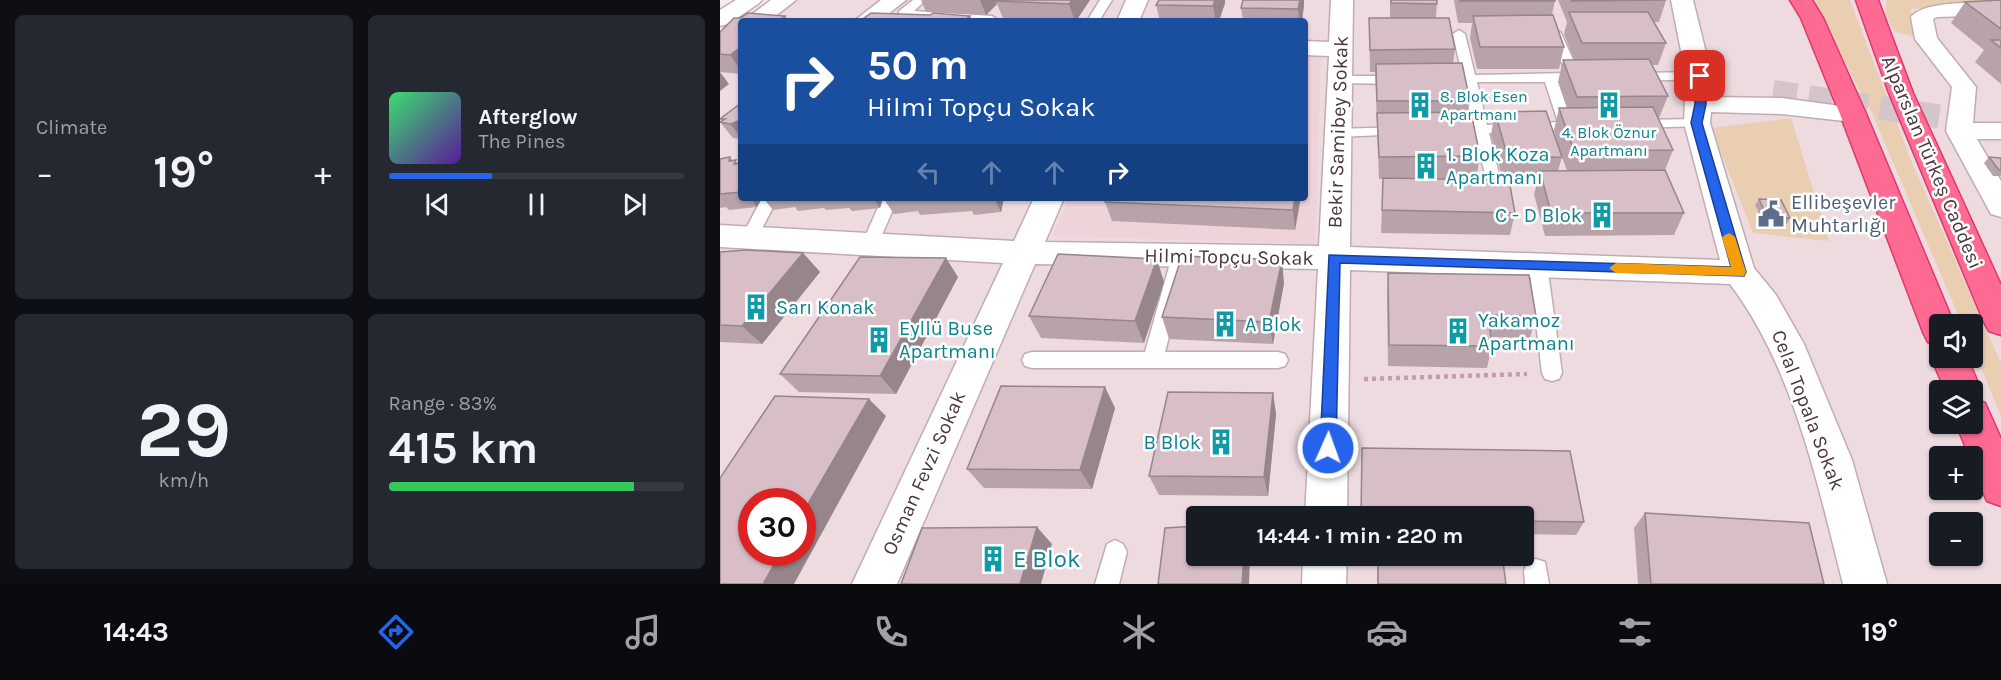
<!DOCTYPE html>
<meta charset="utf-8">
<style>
:root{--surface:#171b24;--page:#242831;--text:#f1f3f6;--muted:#9ea1a6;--line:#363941;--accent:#2563eb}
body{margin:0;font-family:Karla,sans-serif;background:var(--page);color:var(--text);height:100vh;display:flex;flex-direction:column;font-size:22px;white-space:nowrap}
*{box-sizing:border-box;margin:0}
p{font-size:20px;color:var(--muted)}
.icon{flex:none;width:33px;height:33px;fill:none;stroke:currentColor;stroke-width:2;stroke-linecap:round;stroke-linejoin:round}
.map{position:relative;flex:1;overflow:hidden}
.details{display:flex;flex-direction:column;gap:15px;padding:15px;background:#0d0f14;width:720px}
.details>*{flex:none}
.top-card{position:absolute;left:18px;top:18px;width:570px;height:183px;border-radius:6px;box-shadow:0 2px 4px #0004;background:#1a4fa0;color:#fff;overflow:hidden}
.tools{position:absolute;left:1209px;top:314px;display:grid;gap:12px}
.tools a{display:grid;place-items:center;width:54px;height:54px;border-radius:6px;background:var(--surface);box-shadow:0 2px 4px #0004;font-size:30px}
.speed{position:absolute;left:18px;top:488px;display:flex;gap:12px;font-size:30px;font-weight:700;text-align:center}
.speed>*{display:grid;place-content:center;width:78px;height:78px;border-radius:50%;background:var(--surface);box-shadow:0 2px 4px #0004;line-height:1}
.speed .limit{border:9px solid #d22;background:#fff;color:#111}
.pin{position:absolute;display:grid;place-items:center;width:51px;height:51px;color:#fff;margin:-26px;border-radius:12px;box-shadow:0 3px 9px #0006}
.me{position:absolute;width:66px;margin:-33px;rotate:2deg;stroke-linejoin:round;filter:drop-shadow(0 0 4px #0008)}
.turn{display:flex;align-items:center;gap:21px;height:126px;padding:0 30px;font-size:27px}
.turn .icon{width:78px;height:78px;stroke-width:2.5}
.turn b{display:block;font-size:42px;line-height:51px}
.lanes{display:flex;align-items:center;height:57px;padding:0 30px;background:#0003;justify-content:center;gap:30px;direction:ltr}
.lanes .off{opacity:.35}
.big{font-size:45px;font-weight:700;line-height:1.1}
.details .widget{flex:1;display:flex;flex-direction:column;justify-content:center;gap:9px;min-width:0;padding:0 21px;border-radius:9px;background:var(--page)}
.details .dial{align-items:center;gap:0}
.dial b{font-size:78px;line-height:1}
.song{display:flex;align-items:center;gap:18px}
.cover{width:72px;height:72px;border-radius:9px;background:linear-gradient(135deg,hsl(140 70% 55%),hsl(270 70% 35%))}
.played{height:6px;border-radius:3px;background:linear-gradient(90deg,var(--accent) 35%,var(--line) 35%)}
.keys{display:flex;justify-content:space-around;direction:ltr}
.heat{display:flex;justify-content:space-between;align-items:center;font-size:33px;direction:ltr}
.charge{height:9px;border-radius:4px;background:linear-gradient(90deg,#34c759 83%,var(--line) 0)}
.details .tiles{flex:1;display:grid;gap:15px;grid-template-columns:repeat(2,1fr)}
.trip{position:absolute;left:466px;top:506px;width:348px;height:60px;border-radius:6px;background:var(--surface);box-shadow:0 2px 4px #0004;font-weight:700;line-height:60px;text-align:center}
.tabs{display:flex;height:96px;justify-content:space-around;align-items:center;background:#090b0e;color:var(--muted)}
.tabs .icon{width:42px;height:42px}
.tabs .on{color:var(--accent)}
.tabs b{font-size:27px;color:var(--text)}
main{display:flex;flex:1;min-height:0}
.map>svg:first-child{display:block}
</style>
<main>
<section class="details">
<div class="tiles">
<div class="widget"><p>Climate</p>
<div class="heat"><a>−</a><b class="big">19°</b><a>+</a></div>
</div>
<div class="widget">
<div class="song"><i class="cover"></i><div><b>Afterglow</b><p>The Pines</p></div></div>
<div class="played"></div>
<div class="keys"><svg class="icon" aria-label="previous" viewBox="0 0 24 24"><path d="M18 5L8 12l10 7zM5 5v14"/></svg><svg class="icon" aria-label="pause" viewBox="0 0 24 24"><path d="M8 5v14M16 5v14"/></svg><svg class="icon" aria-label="next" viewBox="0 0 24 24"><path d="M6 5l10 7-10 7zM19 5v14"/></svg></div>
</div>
<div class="widget dial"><b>29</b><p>km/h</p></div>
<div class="widget"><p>Range · 83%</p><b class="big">415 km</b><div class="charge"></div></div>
</div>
</section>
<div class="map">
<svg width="1281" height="584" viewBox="0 0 1281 584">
<rect width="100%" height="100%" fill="#f5e9ec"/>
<path fill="#eddbe0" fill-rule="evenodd" d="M49,0H1281V584H0V31ZM21,21H585V198H21ZM1220,324H1252V357H1220ZM1220,390H1252V423H1220ZM1220,456H1252V489H1220ZM32,501H82V552H32ZM477,516H804V555H477ZM1220,522H1252V555H1220Z"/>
<path fill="#eed3d9" d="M585,56L601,57L595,244L333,236L349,198H585Z"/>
<path fill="#e9ceb2" d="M1091,0H1130L1192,163L1281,363V416L1253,348L1252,324H1242L1152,113Z
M1167,0H1281V5L1191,9L1193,36L1175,32L1165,15Z
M1071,118L1109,241L1033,233L991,128Z"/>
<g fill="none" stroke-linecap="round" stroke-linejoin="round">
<path stroke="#d3c5c9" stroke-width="24" stroke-dasharray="24 12" stroke-linecap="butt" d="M1053,92L1251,121"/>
<g stroke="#c1acb2" stroke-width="3">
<path id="lane" d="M193,0H206L194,11L272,16L278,20L234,21L179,17V11Z
M380,0H392L379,21H367Z
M835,29L841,33L859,73L869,74L871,77L864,81H838L852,122L864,123L866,126L859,130L769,133L779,174L776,178H766L755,134H731L724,130L731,126L753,125L743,83H721L714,79L721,75H742L733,34L739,30L745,34L755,75L846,73L829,33ZM757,82H825L838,122L767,125Z
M980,72L987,76L985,79L916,81L909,77L916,73Z
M620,76H678L685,80L678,84L615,83L613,80Z
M977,119L984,123L982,126L917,128L910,124L917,120Z
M679,127L686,131L684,134L618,137L611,133L618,129Z
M42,198H58L35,242H23L21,238Z
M162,198H178L158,244L156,248H144L142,244Z
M461,250L467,252L470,256L445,352H558L565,354L568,360L565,366L558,368H312L305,366L302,360L305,354L312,352H425L452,256L455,252Z
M818,259L824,261L827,265L842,373L839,379L832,381L825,379L822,373L809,265L812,261Z
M395,540L403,544L407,552L399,584H375L387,544Z
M816,559L825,562L829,584H805L804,571L807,562Z"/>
</g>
<g stroke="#c1acb2" stroke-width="3">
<path id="street" d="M16,0H42L38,4L8,24L0,26V10Z
M51,0H76L49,21H23Z
M161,0H186L159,21H134Z
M406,0H428L419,21H397Z
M611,0H633L630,247L1000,260L964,123L966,76L951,0H973L988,61L992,97L1062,98L1142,109L1146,114L1142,119L1133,122L1062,114L991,112L990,123L1034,268L1056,295L1084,344L1132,460L1167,584H1123C1097,482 1074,369 1010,284L630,270L627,516H585L598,269L315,264L177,584H132L283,263L0,247V225L294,241L314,198H344L325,242L599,246L609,56L585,55V41L609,42Z
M1281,3V15L1217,17L1213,19L1217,38L1256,87L1253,123H1281V139H1257L1281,181V217L1271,214L1226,131L1232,87L1195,39L1191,17C1205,0 1258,3 1281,3Z
M583,555H627L626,584H582Z"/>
</g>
<g stroke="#e0386c" stroke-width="3">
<path id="highway" d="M1070,0H1092L1103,18L1146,114L1234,324H1220V346L1208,342L1203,332L1120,114L1081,18Z
M1136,0H1158L1193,93L1281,285V335L1269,331L1264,322L1169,93Z
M1220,346V357H1247L1261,390L1257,400L1265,403L1281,439V506L1267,501L1252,466V456H1249L1236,423H1252V390H1225L1211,357L1216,347Z"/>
</g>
<path stroke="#c39da8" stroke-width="4.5" stroke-dasharray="4 4" stroke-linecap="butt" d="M644,379L807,374"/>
<use href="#lane" fill="#fff" fill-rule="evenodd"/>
<use href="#street" fill="#fff" fill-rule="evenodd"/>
<use href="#highway" fill="#ff6a93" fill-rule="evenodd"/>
</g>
<path fill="#b9a3ab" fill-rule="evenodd" d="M201,0H370L356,21L283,18L277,4L266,15L206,12Z
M439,0H505V3L499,21H440L436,5Z
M670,0H717L716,18L735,49L733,64L750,101L748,112L760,156L756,179H703L783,180L771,135L775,112L840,152L834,130L839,108H847L838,82L843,60H854L844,34L847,22L838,0H946L939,22H934L946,43L938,65H932L948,96L939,118H938L953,150L945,170L964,213L954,235L825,236L814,194L818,180H789L795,213L790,235L661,233L663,179H659L655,72H650L649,18H670ZM842,157L847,171H838Z
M734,0H835L832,15L844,47L839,69H757L750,38L752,23H738Z
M1281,0V84L1255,62L1264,50L1231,23L1245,2Z
M584,5L582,21H523L521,8Z
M21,21V74L0,72V32Z
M21,103V139L13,138L0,122L2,121L0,119Z
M10,157L13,161L18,163H20L21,161V198H42L37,207L9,210L6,207L0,208V159Z
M1269,157L1281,158V176H1273L1264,163Z
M43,198H163L160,208L132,211L129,208L106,210L104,208L78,211L75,207L53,210Z
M163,198H284L281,212L254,215L252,211L200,215L198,211L174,214Z
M387,198H582V200H580L575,230L392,221L385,202Z
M1039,199L1070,218L1067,224L1044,223L1035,205Z
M0,252L83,253L100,272L42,344L0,342Z
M668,273L816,316L810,338L771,337L772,346L767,368L668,366L667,295Z
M238,277L176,394L79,392L60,374Z
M444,282L424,343L321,338L309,316Z
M564,283L553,344L449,339L442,317Z
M553,393L556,414L548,496L439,495L429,476Z
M395,408L372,489L264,488L247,469Z
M925,513L1104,584H918L914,528Z
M804,516L864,522L856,535L804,534Z
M657,555H782L786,584H657Z"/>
<path fill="#96858b" d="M260,0H280L275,1L277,4L266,15Z
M352,0H370L356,21H355L349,4Z
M495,0H505V3L499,21H496L493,6Z
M580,0H584V5L582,21H579L578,9Z
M65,16L68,21H58Z
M250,16L252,21H244Z
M21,47V70L10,55Z
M0,72L9,84L0,91Z
M21,120V137L10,124Z
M30,198H42L37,207Z
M153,198H163L160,208Z
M274,198H284L281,212Z
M575,198H580V202L575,230L573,210Z
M83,253L100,272L42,344L22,326Z
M226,258L238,277L176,394L160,376Z
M437,259L444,282L424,343L415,321Z
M562,260L564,283L553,344L549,322Z
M385,387L395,408L372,489L360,470Z
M553,393L556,414L548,496L544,477Z
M149,399L166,416L74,584H43L61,552H82V514Z
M317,527L332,544L321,584H300Z
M524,555H530L529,584H522Z"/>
<path fill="#d7bec7" stroke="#96858b" stroke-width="1.5" d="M276,0H352L349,4L275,1Z
M439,0H495L493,6L436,5Z
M523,0H580L578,9L521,8Z
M671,0H717V4L671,3Z
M740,0H835V1H740Z
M851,0H946L852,1Z
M1281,0V29L1245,2Z
M849,12H928L946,43H862Z
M28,13L65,16L58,21H21V47L10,55L0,54V32L14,18H20Z
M151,13L210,15L213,13L250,16L244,21H140Z
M833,15L844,47H760L753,16Z
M649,18H729L735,49L650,50Z
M1271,40H1281V48Z
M929,59L948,96L857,97L843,60Z
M742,63L750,101H657L656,64Z
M21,103V120L10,124L0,122L5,119H0Z
M933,107L953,150L854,151L839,108Z
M826,111L842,157L788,158L775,112Z
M751,112L760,156L659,157L657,113Z
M10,157L9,161L16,160L14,164L20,163L21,161V192L0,194V159Z
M1269,157L1281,158V170H1279Z
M945,170L964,213H831L820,171Z
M663,178L789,180L795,213L662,210Z
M387,198H575L573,210L385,202Z
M1039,199L1061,200L1070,218L1047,217Z
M26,250L83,253L22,326L0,325V252Z
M338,254L437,259L415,321L309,316Z
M462,256L562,260L549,322L442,317Z
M140,257L226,258L160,376L60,374Z
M668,273L809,275L816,316L768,315L772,346L669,345Z
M281,386L385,387L360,470L247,469Z
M448,392L553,393L544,477L429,476Z
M55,396L149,399L82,514V501H32V552H61L43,584H0V478Z
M642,448L850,451L864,522L804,521V516H641Z
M925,513L1089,523L1104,584H931Z
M477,526V555H524L522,584H438L445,528Z
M317,527L300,584H181L202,528Z
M658,555H782L786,584H658Z"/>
<path fill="#2563eb" stroke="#184099" stroke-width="1.5" d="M980,73L985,76L986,104L982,123L1026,272L1024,276L620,263L616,448L614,454L608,456L602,454L600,448L609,255L1011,267L971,123L975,104V76Z"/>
<path fill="#f59e0b" d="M1009,233L1015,237L1026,272L1024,276L896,273L889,268L896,263L1011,267L1002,237Z"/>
<defs>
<g id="building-bare" transform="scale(2.07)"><path d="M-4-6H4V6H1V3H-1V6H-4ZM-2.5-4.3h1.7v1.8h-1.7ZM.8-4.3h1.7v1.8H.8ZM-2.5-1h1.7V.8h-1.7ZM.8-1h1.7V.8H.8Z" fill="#0f9aa8" stroke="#fff" stroke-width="2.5" paint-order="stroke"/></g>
<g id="civic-bare" transform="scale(2.07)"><path d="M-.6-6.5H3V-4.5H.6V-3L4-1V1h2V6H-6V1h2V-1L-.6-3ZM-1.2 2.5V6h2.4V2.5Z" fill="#5c6f8a" stroke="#fff" stroke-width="2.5" paint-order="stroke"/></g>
</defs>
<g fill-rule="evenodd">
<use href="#building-bare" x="700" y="105"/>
<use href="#building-bare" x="889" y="105"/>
<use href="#building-bare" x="706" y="166"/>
<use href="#civic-bare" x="1051" y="214"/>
<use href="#building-bare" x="882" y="215"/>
<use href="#building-bare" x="36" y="307"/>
<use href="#building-bare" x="505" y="324"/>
<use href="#building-bare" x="738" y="331"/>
<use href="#building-bare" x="159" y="340"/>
<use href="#building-bare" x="501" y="442"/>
<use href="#building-bare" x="273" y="559"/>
</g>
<g text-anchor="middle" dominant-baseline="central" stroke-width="5" stroke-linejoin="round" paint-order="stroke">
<g font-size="16" fill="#0d838f" stroke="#fff" text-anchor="start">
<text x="720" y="96">8. Blok Esen<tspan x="720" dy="18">Apartmanı</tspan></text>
<text x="889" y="132" text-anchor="middle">4. Blok Öznur<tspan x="889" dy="18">Apartmanı</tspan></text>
</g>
<g font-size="20" fill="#49373d" stroke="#fff">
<text transform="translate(618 132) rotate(-88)">Bekir Samibey Sokak</text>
<text transform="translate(1212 162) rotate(67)">Alparslan Türkeş Caddesi</text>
<text transform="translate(509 257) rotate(1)">Hilmi Topçu Sokak</text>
<text transform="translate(1088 410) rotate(69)">Celal Topala Sokak</text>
<text transform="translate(204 473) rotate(-66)">Osman Fevzi Sokak</text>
</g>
<g font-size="20" fill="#0d838f" stroke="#fff" text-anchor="start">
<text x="726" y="154">1. Blok Koza<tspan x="726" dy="23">Apartmanı</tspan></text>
<text x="862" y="215" text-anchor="end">C - D Blok</text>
<text x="56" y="307">Sarı Konak</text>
<text x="758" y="320">Yakamoz<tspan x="758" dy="23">Apartmanı</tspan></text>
<text x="525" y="324">A Blok</text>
<text x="179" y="328">Eyllü Buse<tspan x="179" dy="23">Apartmanı</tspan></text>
<text x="481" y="442" text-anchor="end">B Blok</text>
</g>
<g font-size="20" fill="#4e5e75" stroke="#fff" text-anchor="start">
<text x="1071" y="202">Ellibeşevler<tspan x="1071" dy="23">Muhtarlığı</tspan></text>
</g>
<g font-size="24" fill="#0d838f" stroke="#fff" text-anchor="start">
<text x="293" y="559">E Blok</text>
</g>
</g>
</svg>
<div class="tools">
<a><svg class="icon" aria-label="sound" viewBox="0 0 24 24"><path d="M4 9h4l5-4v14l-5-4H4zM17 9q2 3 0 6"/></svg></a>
<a><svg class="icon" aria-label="layers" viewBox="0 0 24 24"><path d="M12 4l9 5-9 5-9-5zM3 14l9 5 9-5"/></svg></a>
<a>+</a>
<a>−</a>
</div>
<div class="speed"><div class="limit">30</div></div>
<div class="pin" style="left:980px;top:76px;background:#d93025"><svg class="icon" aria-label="arrive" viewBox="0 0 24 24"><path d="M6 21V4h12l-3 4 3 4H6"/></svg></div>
<svg class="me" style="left:608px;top:448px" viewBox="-20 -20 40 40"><circle r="17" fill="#2563eb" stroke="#fff" stroke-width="3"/><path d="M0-11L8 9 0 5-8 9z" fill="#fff"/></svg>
<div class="trip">14:44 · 1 min · 220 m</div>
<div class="top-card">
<div class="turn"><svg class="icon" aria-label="right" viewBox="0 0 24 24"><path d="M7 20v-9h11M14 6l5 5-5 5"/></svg><div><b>50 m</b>Hilmi Topçu Sokak</div></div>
<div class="lanes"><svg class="icon off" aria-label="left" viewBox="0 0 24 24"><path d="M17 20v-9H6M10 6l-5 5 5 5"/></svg><svg class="icon off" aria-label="ahead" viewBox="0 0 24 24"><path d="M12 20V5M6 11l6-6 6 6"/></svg><svg class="icon off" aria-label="ahead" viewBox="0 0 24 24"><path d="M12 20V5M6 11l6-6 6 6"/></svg><svg class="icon" aria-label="right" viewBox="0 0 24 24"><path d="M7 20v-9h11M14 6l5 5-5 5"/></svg></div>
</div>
</div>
</main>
<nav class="tabs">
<b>14:43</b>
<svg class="icon on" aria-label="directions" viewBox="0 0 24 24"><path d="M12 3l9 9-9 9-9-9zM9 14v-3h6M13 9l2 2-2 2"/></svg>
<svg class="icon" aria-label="music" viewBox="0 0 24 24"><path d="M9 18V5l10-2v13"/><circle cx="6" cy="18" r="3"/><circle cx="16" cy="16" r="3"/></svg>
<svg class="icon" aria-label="phone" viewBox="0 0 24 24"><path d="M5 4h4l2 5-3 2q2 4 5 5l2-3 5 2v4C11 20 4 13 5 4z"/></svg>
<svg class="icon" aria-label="climate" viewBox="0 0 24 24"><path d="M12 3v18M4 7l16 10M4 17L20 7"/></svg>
<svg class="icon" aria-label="car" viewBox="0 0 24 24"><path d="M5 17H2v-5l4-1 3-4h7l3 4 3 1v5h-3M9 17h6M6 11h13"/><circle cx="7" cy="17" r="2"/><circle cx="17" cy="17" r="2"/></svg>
<svg class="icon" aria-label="filters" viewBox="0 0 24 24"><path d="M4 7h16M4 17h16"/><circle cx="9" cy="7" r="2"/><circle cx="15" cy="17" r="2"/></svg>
<b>19°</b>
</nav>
